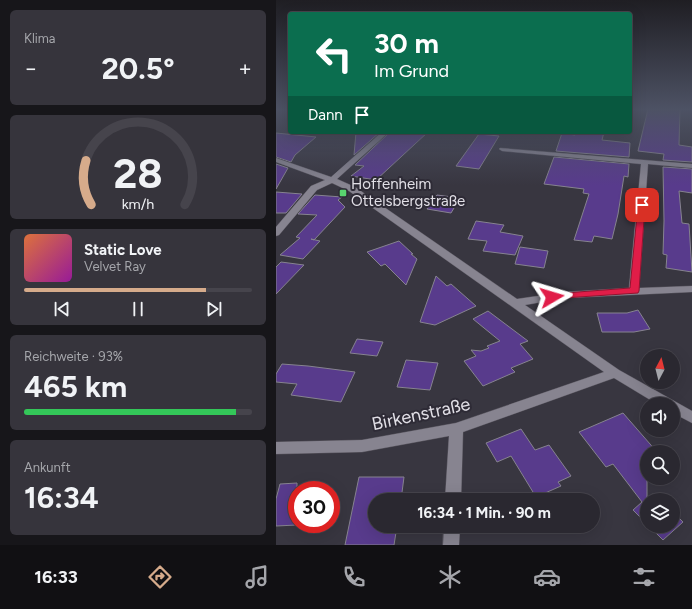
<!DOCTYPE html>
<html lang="de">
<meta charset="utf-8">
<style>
:root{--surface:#2a2830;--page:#36343c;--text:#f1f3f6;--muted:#a5a6ab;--line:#46444c;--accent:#d6ab8b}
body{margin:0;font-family:Figtree,sans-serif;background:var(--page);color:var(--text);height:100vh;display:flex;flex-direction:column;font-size:15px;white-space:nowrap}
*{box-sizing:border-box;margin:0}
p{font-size:13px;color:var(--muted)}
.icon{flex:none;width:22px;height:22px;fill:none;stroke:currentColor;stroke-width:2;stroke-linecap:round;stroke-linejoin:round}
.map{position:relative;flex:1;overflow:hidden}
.sheet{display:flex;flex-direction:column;gap:10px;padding:10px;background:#17161a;width:276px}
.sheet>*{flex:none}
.top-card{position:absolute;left:12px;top:12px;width:344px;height:122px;border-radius:4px;box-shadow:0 4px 16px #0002,0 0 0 1px var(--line);background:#0b6e4f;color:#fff;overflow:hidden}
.needle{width:26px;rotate:7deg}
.buttons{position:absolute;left:364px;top:349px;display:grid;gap:8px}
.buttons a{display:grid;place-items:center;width:40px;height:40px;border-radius:50%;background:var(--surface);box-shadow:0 4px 16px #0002,0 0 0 1px var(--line);font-size:20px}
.speed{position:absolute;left:12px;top:481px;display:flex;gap:8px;font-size:20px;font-weight:700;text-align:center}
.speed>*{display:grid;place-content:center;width:52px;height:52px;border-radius:50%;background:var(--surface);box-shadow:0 4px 16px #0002,0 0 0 1px var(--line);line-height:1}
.speed .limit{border:6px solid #d22;background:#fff;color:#111}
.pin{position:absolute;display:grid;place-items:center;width:34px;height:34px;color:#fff;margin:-17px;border-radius:8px;box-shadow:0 2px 6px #0006}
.me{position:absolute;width:44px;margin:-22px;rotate:83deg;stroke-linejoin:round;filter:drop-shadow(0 0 3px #0008)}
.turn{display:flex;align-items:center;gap:14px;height:84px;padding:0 20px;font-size:18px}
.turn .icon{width:52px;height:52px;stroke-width:2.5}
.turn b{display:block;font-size:28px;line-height:34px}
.then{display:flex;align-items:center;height:38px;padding:0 20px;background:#0003;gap:8px;font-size:15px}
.big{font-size:30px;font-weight:700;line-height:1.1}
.sheet .tile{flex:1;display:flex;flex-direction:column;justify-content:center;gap:6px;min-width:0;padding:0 14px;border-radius:6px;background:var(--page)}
.sheet .dial{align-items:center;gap:0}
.dial svg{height:104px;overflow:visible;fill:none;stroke:var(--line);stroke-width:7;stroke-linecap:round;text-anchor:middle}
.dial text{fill:var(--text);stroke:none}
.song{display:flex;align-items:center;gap:12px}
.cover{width:48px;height:48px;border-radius:6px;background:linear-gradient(135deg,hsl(20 70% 55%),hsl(300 70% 35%))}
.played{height:4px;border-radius:2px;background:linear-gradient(90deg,var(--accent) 80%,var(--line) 80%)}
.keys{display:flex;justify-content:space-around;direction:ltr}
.heat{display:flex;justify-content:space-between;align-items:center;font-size:22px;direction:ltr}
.charge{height:6px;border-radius:3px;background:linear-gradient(90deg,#34c759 93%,var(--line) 0)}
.trip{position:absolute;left:92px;top:493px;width:232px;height:40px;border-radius:20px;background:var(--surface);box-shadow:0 4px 16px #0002,0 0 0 1px var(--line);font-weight:700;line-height:40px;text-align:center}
.tab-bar{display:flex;height:64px;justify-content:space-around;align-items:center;background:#111013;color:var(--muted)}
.tab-bar .icon{width:28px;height:28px}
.tab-bar .active{color:var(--accent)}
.tab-bar b{font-size:18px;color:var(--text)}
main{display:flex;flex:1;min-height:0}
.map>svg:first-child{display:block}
</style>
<main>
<section class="sheet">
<div class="tile"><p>Klima</p>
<div class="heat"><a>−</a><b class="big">20.5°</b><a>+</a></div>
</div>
<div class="tile dial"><svg viewBox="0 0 100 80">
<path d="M14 69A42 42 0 1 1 86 69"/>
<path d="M14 69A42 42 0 0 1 10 35" stroke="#d6ab8b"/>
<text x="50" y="56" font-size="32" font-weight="700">28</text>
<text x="50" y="72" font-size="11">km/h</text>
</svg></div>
<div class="tile">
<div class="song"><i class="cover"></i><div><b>Static Love</b><p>Velvet Ray</p></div></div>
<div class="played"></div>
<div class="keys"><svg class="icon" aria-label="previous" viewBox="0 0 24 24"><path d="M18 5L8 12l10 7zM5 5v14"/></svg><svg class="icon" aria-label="pause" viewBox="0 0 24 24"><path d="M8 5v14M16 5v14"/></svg><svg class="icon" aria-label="next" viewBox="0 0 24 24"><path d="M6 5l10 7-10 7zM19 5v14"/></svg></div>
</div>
<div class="tile"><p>Reichweite · 93%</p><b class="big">465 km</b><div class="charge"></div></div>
<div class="tile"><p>Ankunft</p><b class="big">16:34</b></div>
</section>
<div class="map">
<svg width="416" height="545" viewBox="0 0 416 545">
<rect width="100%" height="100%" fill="#383640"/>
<path fill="#583b8c" stroke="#86838f" d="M372,109H404L403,145L416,147V162L387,160L388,154L362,151Z
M80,132H104L78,155Z
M114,132H152L100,180L75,176L88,166L79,165Z
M299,132H328L326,140L354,143L353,157L280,151L286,133L299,135Z
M0,133L40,137L19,155L15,162L0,157Z
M203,134L223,136L203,169L180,166Z
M278,157L353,164L352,177L348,176L342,214L336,239L318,236L316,242L298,240L313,194L307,193L308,189L268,184Z
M0,164L12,168L0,189Z
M387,167L416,169V193L403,191L406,223L413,224L416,272L390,268L391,255L387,254L388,221Z
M0,192L26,194L10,213H0Z
M39,195L66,197L62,200L69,207L38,240L35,239L44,241L27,259L4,255L24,238L20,237L41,215L22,214Z
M161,195L184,198L175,213L151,209Z
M200,221L228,225L224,232L247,236L239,255L207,251L211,241L192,239Z
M123,241L137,254H135L141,259L130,285L109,264L105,266L91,252Z
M244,247L272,251L268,268L239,264Z
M5,262L28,265L0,294V267Z
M160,276L171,286L175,284L200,306L159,325L144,322Z
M362,310L374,329L358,332H326L321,313H351Z
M212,311L252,341L244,344L257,359L235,368L239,372L207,386L188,361L200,356L195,350L205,351L213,348L211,346L224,341L197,319Z
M81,339L107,342L101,356L74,353Z
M130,360L162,363L154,390L121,387Z
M6,364L32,366L79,372L65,402L15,395L21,384L0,382V374Z
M347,413L381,452H371V498L377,494L384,500H371V524L357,510L366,502L337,464L330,467L303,432Z
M245,429L259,450L273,445L295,476L282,482L285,486L260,497L235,456L221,462L210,443Z
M83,477H128L125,500H99V526H121L118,545H69Z
M21,483V525L0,526V499L4,484Z
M397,512L407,522L387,540L373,526H397Z"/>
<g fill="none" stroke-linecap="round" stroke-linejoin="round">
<g stroke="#56535c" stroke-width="1">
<path id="minor" d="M106,132H113L61,179L79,187L241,299L289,292L353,288L365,164L226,151L223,149L224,148L416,164V168L372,164L363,288L416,286V292L289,298L249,305L343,370L416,411V423L397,413V404H381L338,378L187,432L185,500H169L173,436L86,452L0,454V442L86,440L180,423L328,372L73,191L56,183L41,190L3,235L0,236V227L35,186L49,180L0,162V158L55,177Z
M168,526H184L183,545H167Z"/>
</g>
<use href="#minor" fill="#878490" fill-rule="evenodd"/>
</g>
<linearGradient id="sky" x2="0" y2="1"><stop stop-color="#1f1e23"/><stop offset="0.59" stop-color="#4d5264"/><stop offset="1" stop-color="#4d5264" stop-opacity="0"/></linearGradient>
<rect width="416" height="185" fill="url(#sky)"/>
<path fill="#e11d48" stroke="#92132f" d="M366,202L369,205L363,291L362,293L273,299L272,297L276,294L354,288L362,205Z"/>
<rect fill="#59d56f" stroke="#2e2b36" stroke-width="1.5" x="63" y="189" width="8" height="8" rx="2"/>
<g text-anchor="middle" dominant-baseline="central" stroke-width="4" stroke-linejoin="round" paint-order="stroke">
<g font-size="15" fill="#e1dfe6" stroke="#2e2b36" text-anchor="start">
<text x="75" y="184">Hoffenheim<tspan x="75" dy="17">Ottelsbergstraße</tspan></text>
</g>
<g font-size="18" fill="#e1dfe6" stroke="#2e2b36">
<text transform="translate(145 414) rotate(-12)">Birkenstraße</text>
</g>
</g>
</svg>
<div class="buttons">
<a><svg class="needle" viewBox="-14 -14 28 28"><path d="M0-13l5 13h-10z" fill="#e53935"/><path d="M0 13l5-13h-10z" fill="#a5a6ab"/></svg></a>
<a><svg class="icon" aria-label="sound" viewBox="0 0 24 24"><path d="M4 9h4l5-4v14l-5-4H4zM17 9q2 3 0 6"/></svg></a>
<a><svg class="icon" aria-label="search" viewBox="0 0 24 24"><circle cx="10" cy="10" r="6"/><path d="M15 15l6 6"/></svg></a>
<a><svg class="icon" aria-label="layers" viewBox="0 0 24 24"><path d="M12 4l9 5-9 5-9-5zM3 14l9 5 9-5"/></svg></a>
</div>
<div class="speed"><div class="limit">30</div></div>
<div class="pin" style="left:366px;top:205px;background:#d93025"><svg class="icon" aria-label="arrive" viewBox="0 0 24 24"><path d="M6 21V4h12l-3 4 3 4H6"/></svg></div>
<svg class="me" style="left:276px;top:297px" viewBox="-20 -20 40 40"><path d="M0-17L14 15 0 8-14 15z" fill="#e11d48" stroke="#fff" stroke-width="4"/></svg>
<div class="trip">16:34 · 1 Min. · 90 m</div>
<div class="top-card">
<div class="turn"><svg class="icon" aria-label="left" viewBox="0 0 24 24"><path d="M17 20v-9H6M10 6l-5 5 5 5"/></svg><div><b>30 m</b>Im Grund</div></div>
<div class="then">Dann<svg class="icon" aria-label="arrive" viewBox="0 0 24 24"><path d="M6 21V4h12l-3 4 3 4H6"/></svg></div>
</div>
</div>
</main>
<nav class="tab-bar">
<b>16:33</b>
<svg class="icon active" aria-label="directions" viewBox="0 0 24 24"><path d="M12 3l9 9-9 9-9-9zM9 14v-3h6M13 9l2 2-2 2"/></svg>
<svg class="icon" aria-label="music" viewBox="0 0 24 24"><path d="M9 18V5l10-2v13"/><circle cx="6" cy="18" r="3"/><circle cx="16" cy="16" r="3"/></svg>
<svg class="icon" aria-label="phone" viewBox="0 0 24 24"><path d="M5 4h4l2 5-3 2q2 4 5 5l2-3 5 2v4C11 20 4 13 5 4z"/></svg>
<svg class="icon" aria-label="climate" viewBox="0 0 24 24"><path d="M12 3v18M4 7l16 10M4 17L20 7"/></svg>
<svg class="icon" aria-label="car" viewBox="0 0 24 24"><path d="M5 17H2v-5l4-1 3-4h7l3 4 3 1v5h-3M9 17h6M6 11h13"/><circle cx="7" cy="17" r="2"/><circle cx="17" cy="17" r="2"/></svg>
<svg class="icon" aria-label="filters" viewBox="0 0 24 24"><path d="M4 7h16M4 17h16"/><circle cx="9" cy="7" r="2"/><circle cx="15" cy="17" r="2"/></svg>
</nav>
